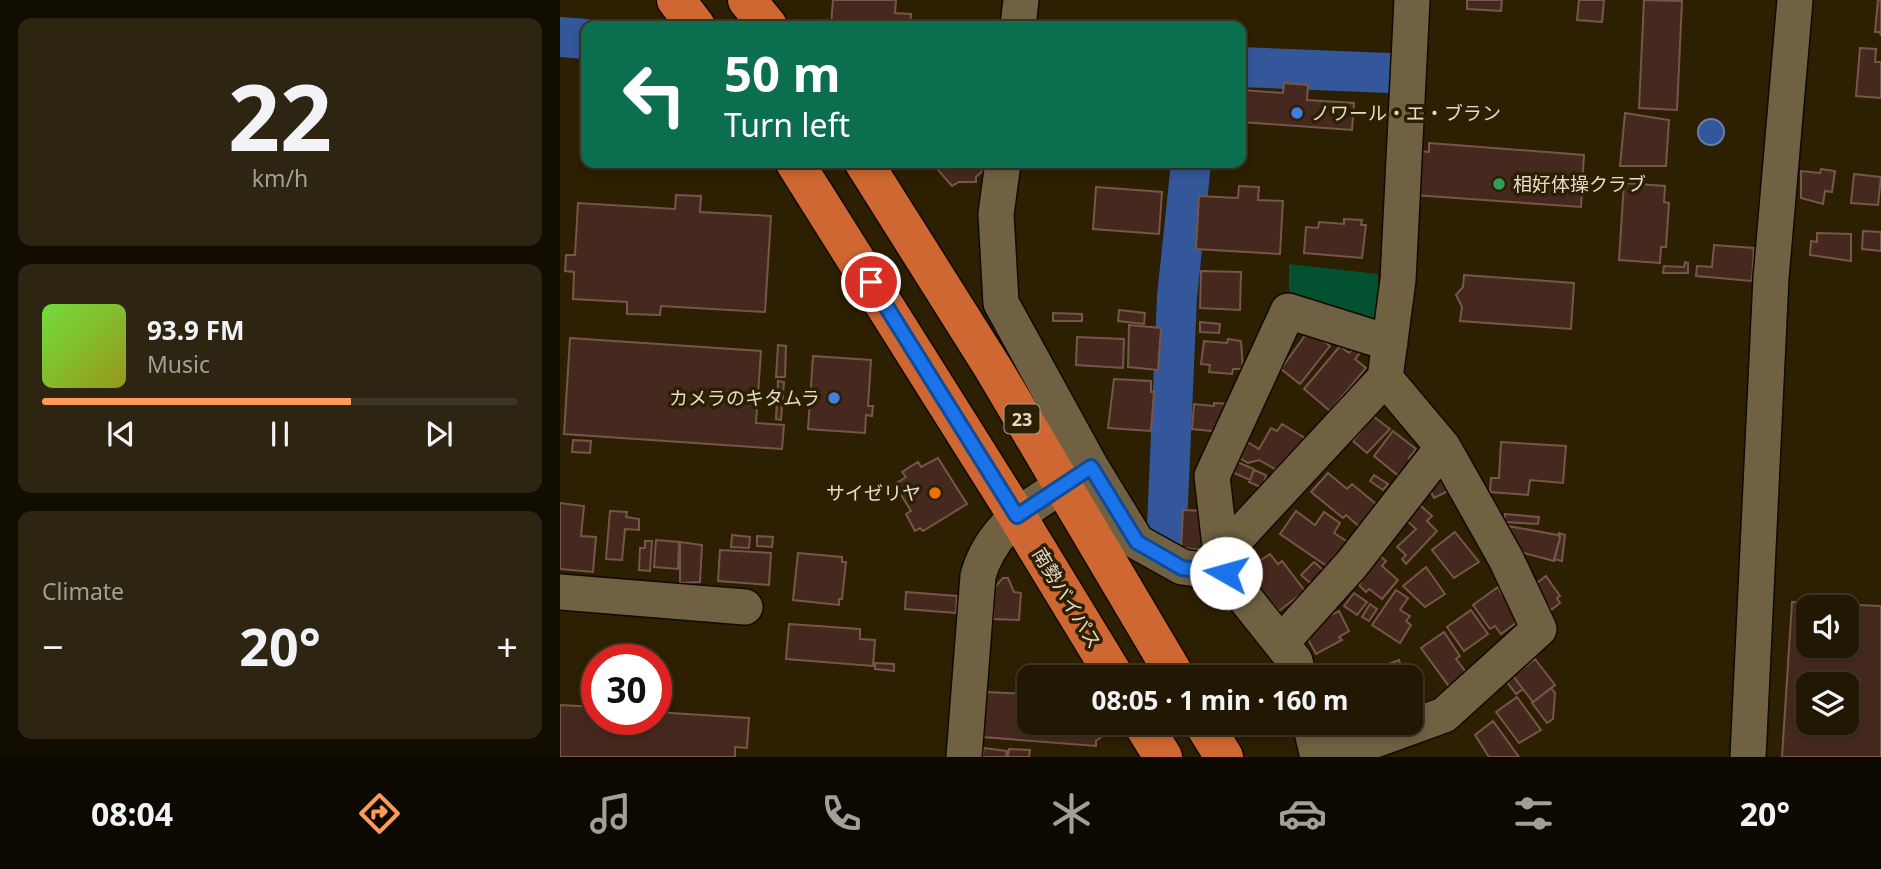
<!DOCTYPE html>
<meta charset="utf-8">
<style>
:root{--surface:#211702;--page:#2d2411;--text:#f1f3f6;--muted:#a29f99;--line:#3e3624;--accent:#fe9b59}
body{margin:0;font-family:"Noto Sans","Noto Sans JP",sans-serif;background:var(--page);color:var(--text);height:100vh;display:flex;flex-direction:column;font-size:26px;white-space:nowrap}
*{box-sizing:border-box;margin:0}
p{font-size:23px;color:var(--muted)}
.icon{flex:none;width:38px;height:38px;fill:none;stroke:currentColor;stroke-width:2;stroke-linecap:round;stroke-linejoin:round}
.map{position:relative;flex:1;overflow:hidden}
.side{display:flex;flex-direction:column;gap:18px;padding:18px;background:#120d01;width:560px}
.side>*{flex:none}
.hud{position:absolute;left:21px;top:21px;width:665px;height:147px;border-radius:14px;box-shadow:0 4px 10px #0003,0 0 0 2px var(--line);background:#0b6e4f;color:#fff;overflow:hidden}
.controls{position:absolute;left:1236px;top:595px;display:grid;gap:14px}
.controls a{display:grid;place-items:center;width:63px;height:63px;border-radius:14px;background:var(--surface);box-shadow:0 4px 10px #0003,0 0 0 2px var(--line);font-size:35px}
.speed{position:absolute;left:21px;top:644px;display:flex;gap:14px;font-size:35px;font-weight:700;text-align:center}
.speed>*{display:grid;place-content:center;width:91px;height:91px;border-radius:50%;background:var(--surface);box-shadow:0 4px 10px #0003,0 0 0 2px var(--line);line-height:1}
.speed .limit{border:10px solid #d22;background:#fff;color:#111}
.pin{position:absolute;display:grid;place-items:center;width:60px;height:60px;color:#fff;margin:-30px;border:4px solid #fff;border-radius:50%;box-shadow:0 2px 7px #0007}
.me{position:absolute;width:77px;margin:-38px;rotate:277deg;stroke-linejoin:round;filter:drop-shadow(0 0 5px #0008)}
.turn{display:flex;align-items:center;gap:24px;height:147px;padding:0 28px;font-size:32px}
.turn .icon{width:91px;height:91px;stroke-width:2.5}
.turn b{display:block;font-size:49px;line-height:60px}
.big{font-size:52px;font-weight:700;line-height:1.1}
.side .tile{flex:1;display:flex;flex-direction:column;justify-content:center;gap:10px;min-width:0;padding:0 24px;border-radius:14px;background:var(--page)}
.side .dial{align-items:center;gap:0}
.dial b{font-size:91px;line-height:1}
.song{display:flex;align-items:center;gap:21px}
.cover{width:84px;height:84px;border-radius:10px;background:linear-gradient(135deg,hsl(100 70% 55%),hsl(60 70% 35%))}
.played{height:7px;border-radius:4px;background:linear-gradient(90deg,var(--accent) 65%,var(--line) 65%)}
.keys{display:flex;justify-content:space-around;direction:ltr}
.heat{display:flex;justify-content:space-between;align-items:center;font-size:38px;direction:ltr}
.trip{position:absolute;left:457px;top:665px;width:406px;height:70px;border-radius:14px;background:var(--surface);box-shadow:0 4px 10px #0003,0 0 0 2px var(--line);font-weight:700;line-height:70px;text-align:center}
.menu{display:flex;height:112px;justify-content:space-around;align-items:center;background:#0d0901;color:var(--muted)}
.menu .icon{width:49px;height:49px}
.menu .selected{color:var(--accent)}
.menu b{font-size:32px;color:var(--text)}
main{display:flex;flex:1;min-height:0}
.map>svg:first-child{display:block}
</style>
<main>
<section class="side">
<div class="tile dial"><b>22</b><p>km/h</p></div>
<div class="tile">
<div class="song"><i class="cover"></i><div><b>93.9 FM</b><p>Music</p></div></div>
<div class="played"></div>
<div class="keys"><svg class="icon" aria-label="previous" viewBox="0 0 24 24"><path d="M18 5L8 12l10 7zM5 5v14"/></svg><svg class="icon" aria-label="pause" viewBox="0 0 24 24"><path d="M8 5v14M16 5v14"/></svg><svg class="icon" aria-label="next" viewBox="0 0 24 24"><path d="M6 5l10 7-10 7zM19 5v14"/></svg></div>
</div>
<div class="tile"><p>Climate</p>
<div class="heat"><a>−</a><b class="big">20°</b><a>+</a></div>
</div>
</section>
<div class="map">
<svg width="1321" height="757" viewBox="0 0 1321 757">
<rect width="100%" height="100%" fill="#2c1f02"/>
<path fill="#045131" d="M729,264L818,274L817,329L729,302Z"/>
<path fill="#34569a" stroke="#687ea8" stroke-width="2" d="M1138 132a13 13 0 1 1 26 0a13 13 0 1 1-26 0Z"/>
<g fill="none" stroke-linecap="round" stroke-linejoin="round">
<path stroke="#34569a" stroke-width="40" d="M0,37L26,39
M681,67L829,73
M606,548L617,297L631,163"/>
</g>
<path fill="#46291e" stroke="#77564a" stroke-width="2" fill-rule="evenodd" d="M273,0H336L335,13L351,14L350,26H271Z
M907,0H942L941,11L907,9Z
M1019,0H1044L1042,22L1017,20Z
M1084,0L1122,1L1117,110L1079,108Z
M1318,0H1321V36L1320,32H1315Z
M1300,48L1316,49L1315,62H1321V98L1296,96Z
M724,83L748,85L747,100L794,103L792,130L681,122L683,90L723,93Z
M1065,113L1109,120L1106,166H1060Z
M869,143L1024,155L1021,207L854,195L861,151L869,152Z
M372,163H426V168L416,177V182H399L392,186Z
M1261,169L1275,171L1272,192L1265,191L1263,204L1241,198V171L1260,173Z
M1294,174L1321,177L1318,205L1291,203Z
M1064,183L1105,186L1104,202L1109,203L1106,247H1101L1100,263L1059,260Z
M679,186L699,187L698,200L723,201L720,254L636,249L639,196L678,198Z
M536,187L602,192L599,234L533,229Z
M116,195L141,196L140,212L211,216L205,312L101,306L100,315L67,314V302L13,299L14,272L5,271L6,255H15L18,203L115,209Z
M784,219L802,220L801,225H806L802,258L744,253L746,227L758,228L759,222L784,224Z
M1303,231L1321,232V251L1302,249Z
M1257,233L1291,234V261L1250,255L1251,241L1257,242Z
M1154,245L1194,248L1192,281L1136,276L1137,266L1152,267Z
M1125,262L1128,263V273H1103L1104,266L1124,267Z
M641,271L681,272L680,310L640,308Z
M904,275L1014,283L1011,329L900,321L902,307L896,295L903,287Z
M559,310L585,313L584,324L558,321Z
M493,313L522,314V321H493Z
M640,322L660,324L659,333L640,332Z
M569,325L601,328L598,370L568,367Z
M749,330L770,346L740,384L721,369Z
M517,337L564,339L563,368L516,365Z
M10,338L201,351L196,423L224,425L222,449L4,434Z
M668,339L681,341L683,369H673L672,374L649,372L650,365L641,364L644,341L667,343Z
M218,345L226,346L225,377H216Z
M780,346L789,353L794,348L800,353L795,359L806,368L770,411L744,389Z
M253,356L311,360L308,406H313L312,416L306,415L305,433L248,429Z
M554,379L591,381V392H594L591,431L548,428Z
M218,381L224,382L221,420L216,419Z
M654,403L671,404L661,432L632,429L634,404L654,406Z
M813,416L830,429L807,453L793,441Z
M722,424L753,443L727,476L699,460L688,463L676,456L686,441L699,449L711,428L717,431Z
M833,431L856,449L849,458L854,462L841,478L814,456Z
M13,440L31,441L30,453L12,452Z
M941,442L1006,446L1003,483L970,480L968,495L930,492L931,478H939Z
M378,458L407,504L363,531L360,528L355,531L346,514L351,511L340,493L337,496L335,484L346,477L342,472L358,462L361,467Z
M677,462L694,469L690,480L672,472Z
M694,470L706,475L703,488L689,482Z
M878,471L888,491L874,498L864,479Z
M768,473L787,489L792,484L821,508L803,530L786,515L783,518L751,492Z
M814,475L828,484L823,490L810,481Z
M0,503L24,506L21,536L36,537L33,572L0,569Z
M859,504L872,516L867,521L877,531L846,564L842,559L846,555L837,547L856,529L845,519Z
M623,510L646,511L643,550L621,548Z
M50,511L67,512L66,517L79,519V530L65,529L62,560L46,559Z
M736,511L755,525L764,512L780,523L774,533L788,542L774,571L720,534Z
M945,514L979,517L978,524L944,522Z
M948,526L998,535L1000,538L994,561L953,550L943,541Z
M895,532L919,562L894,578L872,550Z
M999,533L1005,535L1002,561L994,559L1000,538Z
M172,535L190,537L189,548L171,547Z
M197,536L213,537L212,547L197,546Z
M96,540L119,542L118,569L94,567Z
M85,541H92L90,571L79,570L80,548H85Z
M120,542L142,545L140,582L120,583Z
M160,550L211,553L209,585L158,581Z
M238,553L282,557V562H286L282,599H279V605L233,600Z
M710,554L718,564L722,561L745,591L719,611L684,571Z
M818,554L826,561L822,566L838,580L822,599L809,589L806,592L799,585L801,582L792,575Z
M754,562L769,575L757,589L741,575Z
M866,567L885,594L865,607L843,586Z
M986,576L1000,596L997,598L1000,603L991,610L973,586Z
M443,578H448L454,592L461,593L459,620L433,619L435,587Z
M938,587L944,597L948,595L964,617L941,634L935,626L930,629L913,605Z
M836,590L848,598L840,610L850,616L846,621L851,625L840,643L812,625Z
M346,592L397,596L396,613L345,609Z
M794,593L807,602L797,615L784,606Z
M1232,602L1321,606V757H1222ZM1248,607H1286V646H1248ZM1248,684H1286V723H1248Z
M810,604L817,609L809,621L802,617Z
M911,610L928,634L904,651L887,627Z
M779,611L789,631L779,637L782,640L756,654L742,628Z
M229,624L300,629V639L315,640L313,666L226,659Z
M884,632L900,656L896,659L909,676L891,689L861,648Z
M975,659L995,685L973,702L953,676Z
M839,660L845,677H793Z
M315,663L334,664V671L315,669Z
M505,666L512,677H494V671Z
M951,673L963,689L956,694L944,678Z
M991,688L995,693L993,719L987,723L972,703Z
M426,692L469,694V723H539L545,734L536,741V746L422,737Z
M957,697L981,730L959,743L936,712Z
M0,705L37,707V719H96V712L189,718L187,748L175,747V757H0Z
M933,721L959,757H929L915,735Z
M424,748L447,751L446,757H422Z
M449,749L470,750L469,757H448Z"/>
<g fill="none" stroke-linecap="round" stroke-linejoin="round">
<g stroke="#120900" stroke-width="38">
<path id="minor" d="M458,26L461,0
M531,467L577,542L622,567L665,573
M661,555L652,476L728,311L830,343
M0,592L185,607
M721,643L792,564L883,447L825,378
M739,677L735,661L665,573L661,555L825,378L838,280L852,0
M750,723L758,757
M404,757L418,576C434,518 485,499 531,467L441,303L436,214L443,163
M768,757L884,715L979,629L946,559L883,447
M1188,757L1211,278L1235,0"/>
</g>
<g stroke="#120900" stroke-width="41">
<path id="highway" d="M116,0L136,26
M187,0L208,26
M235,163L457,516L555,677
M304,163L433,368L616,677
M582,723L603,757
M643,723L664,757"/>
</g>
<use href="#minor" stroke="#706143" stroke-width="35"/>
<use href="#highway" stroke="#ce6731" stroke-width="38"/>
</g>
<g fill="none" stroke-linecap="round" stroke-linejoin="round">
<g stroke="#114b97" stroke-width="18">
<path id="route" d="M311,282L457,516L531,467L577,542L622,568L666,573"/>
</g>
<use href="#route" stroke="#1a73e8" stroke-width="12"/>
</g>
<g fill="#3f7fe0" stroke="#2c1f02" stroke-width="2.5">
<circle cx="737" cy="113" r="7"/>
<circle cx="274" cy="398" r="7"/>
</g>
<circle fill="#2e9e5b" stroke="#2c1f02" stroke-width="2.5" cx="939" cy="184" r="7"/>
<circle fill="#e8710a" stroke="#2c1f02" stroke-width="2.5" cx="375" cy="493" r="7"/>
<g text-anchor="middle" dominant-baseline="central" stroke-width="7" stroke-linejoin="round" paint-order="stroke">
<rect fill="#2c1f02" stroke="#aca38e" stroke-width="2" x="444.5" y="404.5" width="35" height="29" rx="5"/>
<g font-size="18" font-weight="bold" fill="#e3dbca">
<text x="462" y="419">23</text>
</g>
<g font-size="19" fill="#e3dbca" stroke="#2c1f02" text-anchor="start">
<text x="751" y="113">ノワール・エ・ブラン</text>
<text x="953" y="184">相好体操クラブ</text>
<text x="260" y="398" text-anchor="end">カメラのキタムラ</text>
<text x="361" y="493" text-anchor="end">サイゼリヤ</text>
</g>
<g font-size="19" fill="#e3dbca" stroke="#2c1f02">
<text transform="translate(507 598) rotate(59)">南勢バイパス</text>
</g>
</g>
</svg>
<div class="controls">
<a><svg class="icon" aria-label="sound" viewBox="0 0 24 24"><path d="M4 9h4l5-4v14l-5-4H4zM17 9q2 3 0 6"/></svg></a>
<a><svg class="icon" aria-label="layers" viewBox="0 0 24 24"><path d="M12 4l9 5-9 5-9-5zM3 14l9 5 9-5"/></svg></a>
</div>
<div class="speed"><div class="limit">30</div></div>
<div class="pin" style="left:311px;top:282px;background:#d93025"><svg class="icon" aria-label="arrive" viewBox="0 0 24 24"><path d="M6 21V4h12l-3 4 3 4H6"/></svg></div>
<svg class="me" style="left:666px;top:573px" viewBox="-20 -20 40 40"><circle r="19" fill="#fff"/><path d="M0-13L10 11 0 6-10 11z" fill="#1a73e8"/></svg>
<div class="trip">08:05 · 1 min · 160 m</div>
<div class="hud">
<div class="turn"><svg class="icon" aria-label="left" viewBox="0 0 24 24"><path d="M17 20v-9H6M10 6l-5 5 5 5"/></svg><div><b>50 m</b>Turn left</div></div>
</div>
</div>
</main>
<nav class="menu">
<b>08:04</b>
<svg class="icon selected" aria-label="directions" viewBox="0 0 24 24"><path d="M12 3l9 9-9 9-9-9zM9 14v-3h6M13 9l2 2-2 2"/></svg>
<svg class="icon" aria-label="music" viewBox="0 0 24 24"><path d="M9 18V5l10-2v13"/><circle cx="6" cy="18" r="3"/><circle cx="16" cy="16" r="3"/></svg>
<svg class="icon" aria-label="phone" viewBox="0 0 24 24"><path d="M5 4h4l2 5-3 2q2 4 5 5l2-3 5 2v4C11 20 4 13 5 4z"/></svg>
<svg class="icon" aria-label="climate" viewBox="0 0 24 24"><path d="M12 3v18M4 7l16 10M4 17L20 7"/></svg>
<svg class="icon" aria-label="car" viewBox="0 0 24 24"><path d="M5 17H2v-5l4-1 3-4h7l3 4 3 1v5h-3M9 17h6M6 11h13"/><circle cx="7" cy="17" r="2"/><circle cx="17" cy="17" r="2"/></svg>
<svg class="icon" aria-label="filters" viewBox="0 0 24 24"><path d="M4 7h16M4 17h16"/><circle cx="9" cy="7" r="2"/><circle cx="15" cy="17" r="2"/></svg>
<b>20°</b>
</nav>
